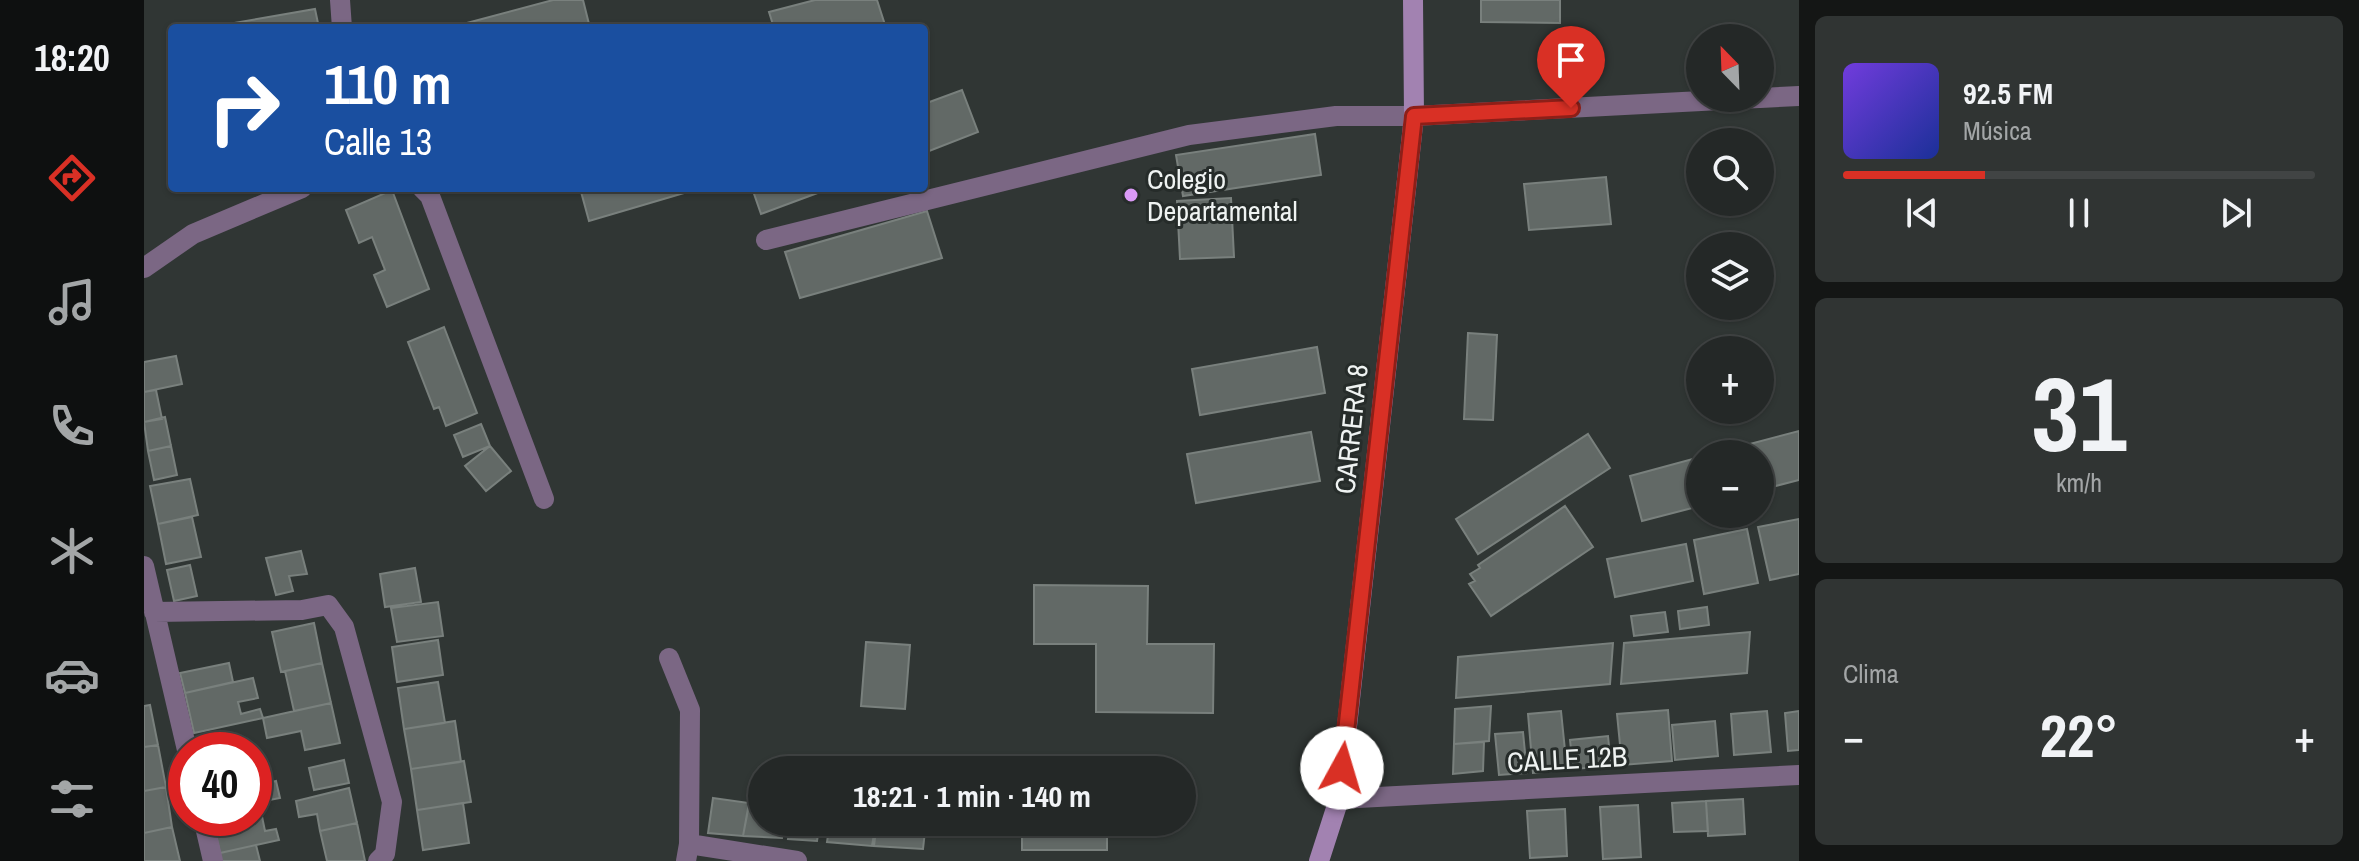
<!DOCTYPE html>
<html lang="es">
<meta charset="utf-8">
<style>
:root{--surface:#242827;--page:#303433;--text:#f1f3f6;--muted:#a3a6a7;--line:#414444;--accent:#d93025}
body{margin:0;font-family:"Archivo Narrow",sans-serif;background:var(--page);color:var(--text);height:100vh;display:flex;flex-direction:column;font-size:30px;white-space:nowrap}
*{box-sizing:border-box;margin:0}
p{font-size:26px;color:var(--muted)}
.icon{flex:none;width:44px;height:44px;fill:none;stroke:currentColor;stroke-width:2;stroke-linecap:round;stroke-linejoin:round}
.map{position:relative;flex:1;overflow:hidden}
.panel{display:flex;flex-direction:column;gap:16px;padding:16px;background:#141615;width:560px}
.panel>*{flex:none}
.banner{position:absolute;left:24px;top:24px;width:760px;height:168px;border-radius:8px;box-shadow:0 2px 6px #0004,0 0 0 2px var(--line);background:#1a4fa0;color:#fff;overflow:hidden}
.needle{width:52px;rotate:337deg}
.tools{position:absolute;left:1542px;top:24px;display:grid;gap:16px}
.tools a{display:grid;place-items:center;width:88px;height:88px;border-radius:50%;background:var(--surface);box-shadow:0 2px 6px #0004,0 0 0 2px var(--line);font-size:40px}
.speed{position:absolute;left:24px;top:732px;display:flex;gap:16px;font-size:40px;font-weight:700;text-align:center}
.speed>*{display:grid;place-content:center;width:104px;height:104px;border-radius:50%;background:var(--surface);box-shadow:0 2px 6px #0004,0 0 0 2px var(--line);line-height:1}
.speed .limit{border:12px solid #d22;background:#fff;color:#111}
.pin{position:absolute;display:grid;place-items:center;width:68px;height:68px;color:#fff;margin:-82px -34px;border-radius:50% 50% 50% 0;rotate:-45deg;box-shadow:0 0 8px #0007}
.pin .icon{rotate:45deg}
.me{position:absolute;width:88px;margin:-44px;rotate:6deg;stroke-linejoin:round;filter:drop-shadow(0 0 6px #0008)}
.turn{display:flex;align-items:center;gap:28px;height:168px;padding:0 24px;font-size:36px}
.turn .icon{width:104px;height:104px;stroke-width:2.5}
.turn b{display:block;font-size:56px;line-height:68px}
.big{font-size:60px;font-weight:700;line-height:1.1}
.panel .tile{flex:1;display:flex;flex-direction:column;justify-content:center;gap:12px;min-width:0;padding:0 28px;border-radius:12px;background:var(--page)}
.panel .dial{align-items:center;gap:0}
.dial b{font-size:104px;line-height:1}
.song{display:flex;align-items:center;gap:24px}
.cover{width:96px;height:96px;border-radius:12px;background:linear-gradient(135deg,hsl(260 70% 55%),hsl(230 70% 35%))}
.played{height:8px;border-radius:4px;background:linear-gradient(90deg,var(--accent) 30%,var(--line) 30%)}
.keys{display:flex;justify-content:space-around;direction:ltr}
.heat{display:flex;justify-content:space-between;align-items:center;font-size:44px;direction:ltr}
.trip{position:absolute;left:604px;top:756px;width:448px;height:80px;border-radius:40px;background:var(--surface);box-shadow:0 2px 6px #0004,0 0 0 2px var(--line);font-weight:700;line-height:80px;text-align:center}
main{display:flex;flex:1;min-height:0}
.tab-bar{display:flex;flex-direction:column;width:144px;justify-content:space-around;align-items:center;background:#0e1010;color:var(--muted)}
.tab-bar .icon{width:56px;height:56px}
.tab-bar .on{color:var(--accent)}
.tab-bar b{font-size:36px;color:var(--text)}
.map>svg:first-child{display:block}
</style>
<main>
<nav class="tab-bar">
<b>18:20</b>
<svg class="icon on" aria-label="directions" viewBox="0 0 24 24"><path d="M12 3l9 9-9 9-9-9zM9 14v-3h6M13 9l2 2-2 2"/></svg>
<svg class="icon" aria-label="music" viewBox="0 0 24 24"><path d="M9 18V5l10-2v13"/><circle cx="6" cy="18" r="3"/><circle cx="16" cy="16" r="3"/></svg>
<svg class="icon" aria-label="phone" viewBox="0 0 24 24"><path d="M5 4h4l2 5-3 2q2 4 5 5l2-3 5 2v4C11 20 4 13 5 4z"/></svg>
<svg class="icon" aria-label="climate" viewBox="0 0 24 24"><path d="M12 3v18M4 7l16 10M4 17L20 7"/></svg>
<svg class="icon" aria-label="car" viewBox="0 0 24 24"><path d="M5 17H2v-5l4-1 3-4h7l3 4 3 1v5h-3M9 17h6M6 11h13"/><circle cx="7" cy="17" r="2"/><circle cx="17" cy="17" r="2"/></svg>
<svg class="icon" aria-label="filters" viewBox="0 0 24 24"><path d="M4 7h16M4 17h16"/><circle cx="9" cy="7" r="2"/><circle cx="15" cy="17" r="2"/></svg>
</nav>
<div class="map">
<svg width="1655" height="861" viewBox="0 0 1655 861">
<rect width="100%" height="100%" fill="#303634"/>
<path fill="#626966" stroke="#79807d" stroke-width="2" d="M409,0H439L446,28H325L323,23Z
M671,0H733L742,28H630L625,12Z
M1337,0H1416V23L1337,22Z
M171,9L175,28H56L67,27Z
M818,90L834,132L780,153V104Z
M1171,134L1177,175L1039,196L1032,155Z
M1462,177L1467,224L1385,230L1380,184Z
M436,188H557L445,221Z
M608,188H687L617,214Z
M248,190L285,289L243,307L230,275L241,270L228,237L215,243L202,210Z
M1087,198L1090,257L1036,259L1033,201Z
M783,211L798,258L656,298L641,252Z
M300,327L333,413L302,426L295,407L290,409L264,342Z
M1324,333L1353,335L1349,420L1320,419Z
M1173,347L1181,393L1056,415L1048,369Z
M32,356L38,384L0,392V362Z
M12,390L18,419L0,422V392Z
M21,417L27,446L4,451L0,422Z
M337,424L346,446L319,457L310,435Z
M1655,431V480L1616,490V454H1568Z
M1167,432L1176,481L1052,503L1043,454Z
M1444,434L1466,468L1334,554L1312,519Z
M27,446L33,475L10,480L4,451Z
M346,446L367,471L342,491L321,466Z
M1556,457V506L1498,521L1486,476Z
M46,479L54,515L14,524L6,486Z
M1421,506L1449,547L1347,616L1325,584L1331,581L1326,574L1336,568L1334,565Z
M48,517L57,557L22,564L14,524Z
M1655,519V574L1626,580L1614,527Z
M1603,529L1614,583L1560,594L1550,540Z
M1542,544L1549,581L1471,597L1463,559Z
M157,551L163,574L145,576L149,591L132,595L122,558Z
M46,565L53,596L30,601L23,570Z
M271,568L277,602L241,607L236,574Z
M890,585L1004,586L1003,644H1070L1069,713L952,712V644H890Z
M294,602L299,636L253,642L247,608Z
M1563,607L1565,625L1536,629L1534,611Z
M1521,612L1524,632L1490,636L1487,616Z
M170,623L178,663L137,672L128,632Z
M1606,632L1603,673L1477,684L1480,643Z
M294,640L299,675L253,682L248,647Z
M722,642L766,645L761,709L717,706Z
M1469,643L1466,684L1312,698L1314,657Z
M85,663L89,682L41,693L36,673Z
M178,663L187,703L150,711L141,671Z
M109,678L114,698L94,702L97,714L116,709L119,718L50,733L41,693Z
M294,682L301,723L260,729L254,688Z
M187,703L196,743L161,750L157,731L123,738L119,718Z
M6,705L14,745L0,747V706Z
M1347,706L1345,741L1310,744L1311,709Z
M1524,710L1528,761L1478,765L1473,714Z
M1417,711L1423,770L1389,773L1384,714Z
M1623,711L1627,752L1590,755L1587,714Z
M1655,711V750L1644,751L1641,713Z
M311,721L317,762L267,769L260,729Z
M1571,721L1574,756L1531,760L1528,725Z
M1379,732L1383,773L1355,775L1351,734Z
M1464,736L1467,766L1429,769L1426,740Z
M1340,742L1339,771L1309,774L1310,744Z
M14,745L22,787L0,791V747Z
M200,760L205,783L170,790L165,768Z
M320,761L327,802L273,810L267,769Z
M132,781L136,798L110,803V786Z
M22,787L28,827L0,833V791Z
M205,788L213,823L176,831L173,814L155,817L152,801Z
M607,794L618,795V822H640L638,838L599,836Z
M569,798L605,803L599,836L564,833Z
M1599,799L1601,834L1564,836L1562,801Z
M1562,801L1564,831L1530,832L1528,803Z
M115,802L121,831L132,829L135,840L76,853L68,818H110V803Z
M319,803L325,843L279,850L273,810Z
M1494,805L1497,857L1459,859L1456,807Z
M1421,809L1423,856L1386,858L1383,811Z
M647,822H676L673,841L644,839Z
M686,822H732L728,846L683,842Z
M733,822H782L779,849L730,846Z
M878,822H981V824L963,825V850H878Z
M213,823L221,861H183L176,831Z
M28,827L36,861H0V833Z
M112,845L116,861H77L76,853Z"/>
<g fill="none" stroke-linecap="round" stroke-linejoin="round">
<path stroke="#7b6784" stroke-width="20" d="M622,240L1045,135L1192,116H1270"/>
<path stroke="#7b6784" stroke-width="20" d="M196,0L198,28
M1616,98L1655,96
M1270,116L1615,98
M278,188L286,196L400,499
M0,268L49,234L158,188
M0,566L43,750
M10,612L158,610L184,605L200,627L248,802L241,854L234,861
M525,658L546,710L545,844L542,861
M1195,799L1655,775
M59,818L69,861
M545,844L653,861"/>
<path stroke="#a282b1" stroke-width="20" d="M1175,861L1195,799L1270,116L1269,0"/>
</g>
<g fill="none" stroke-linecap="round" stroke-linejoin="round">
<g stroke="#8d1f18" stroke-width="20">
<path id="route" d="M1198,768L1270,116L1427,108"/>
</g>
<use href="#route" stroke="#d93025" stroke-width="14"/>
</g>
<circle fill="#da9af6" stroke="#262c2a" stroke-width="3" cx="987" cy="195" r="8"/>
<g text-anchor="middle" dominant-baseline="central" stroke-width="6" stroke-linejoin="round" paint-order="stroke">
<g font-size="28" fill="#eff3f2" stroke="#262c2a" text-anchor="start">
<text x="1003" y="179">Colegio<tspan x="1003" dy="32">Departamental</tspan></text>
</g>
<g font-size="28" fill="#eff3f2" stroke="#262c2a">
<text transform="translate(1207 429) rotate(-84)">CARRERA 8</text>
<text transform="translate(1423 759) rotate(-3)">CALLE 12B</text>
</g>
</g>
</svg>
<div class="tools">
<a><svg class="needle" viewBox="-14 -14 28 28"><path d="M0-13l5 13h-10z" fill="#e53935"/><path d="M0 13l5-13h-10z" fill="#a3a6a7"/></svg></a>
<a><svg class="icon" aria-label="search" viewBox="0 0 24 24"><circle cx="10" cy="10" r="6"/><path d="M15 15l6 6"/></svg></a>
<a><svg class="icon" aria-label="layers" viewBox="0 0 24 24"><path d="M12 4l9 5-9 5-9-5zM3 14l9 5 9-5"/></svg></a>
<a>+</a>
<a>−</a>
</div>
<div class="speed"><div class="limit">40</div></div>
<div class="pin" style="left:1427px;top:108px;background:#d93025"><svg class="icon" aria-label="arrive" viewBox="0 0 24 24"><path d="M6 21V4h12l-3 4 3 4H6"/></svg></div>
<svg class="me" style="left:1198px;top:768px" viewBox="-20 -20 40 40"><circle r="19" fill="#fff"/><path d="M0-13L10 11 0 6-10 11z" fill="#d93025"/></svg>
<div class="trip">18:21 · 1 min · 140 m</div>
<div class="banner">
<div class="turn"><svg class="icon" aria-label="right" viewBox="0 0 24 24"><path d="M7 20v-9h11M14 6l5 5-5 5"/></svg><div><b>110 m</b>Calle 13</div></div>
</div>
</div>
<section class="panel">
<div class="tile">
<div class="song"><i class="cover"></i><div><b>92.5 FM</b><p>Música</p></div></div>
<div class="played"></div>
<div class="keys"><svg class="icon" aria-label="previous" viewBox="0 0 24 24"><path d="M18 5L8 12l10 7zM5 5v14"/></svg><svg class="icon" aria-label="pause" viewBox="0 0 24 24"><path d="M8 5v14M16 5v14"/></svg><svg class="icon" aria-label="next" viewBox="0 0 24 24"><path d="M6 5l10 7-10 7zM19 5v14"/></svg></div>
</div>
<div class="tile dial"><b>31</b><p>km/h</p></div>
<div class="tile"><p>Clima</p>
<div class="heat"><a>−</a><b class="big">22°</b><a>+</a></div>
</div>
</section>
</main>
